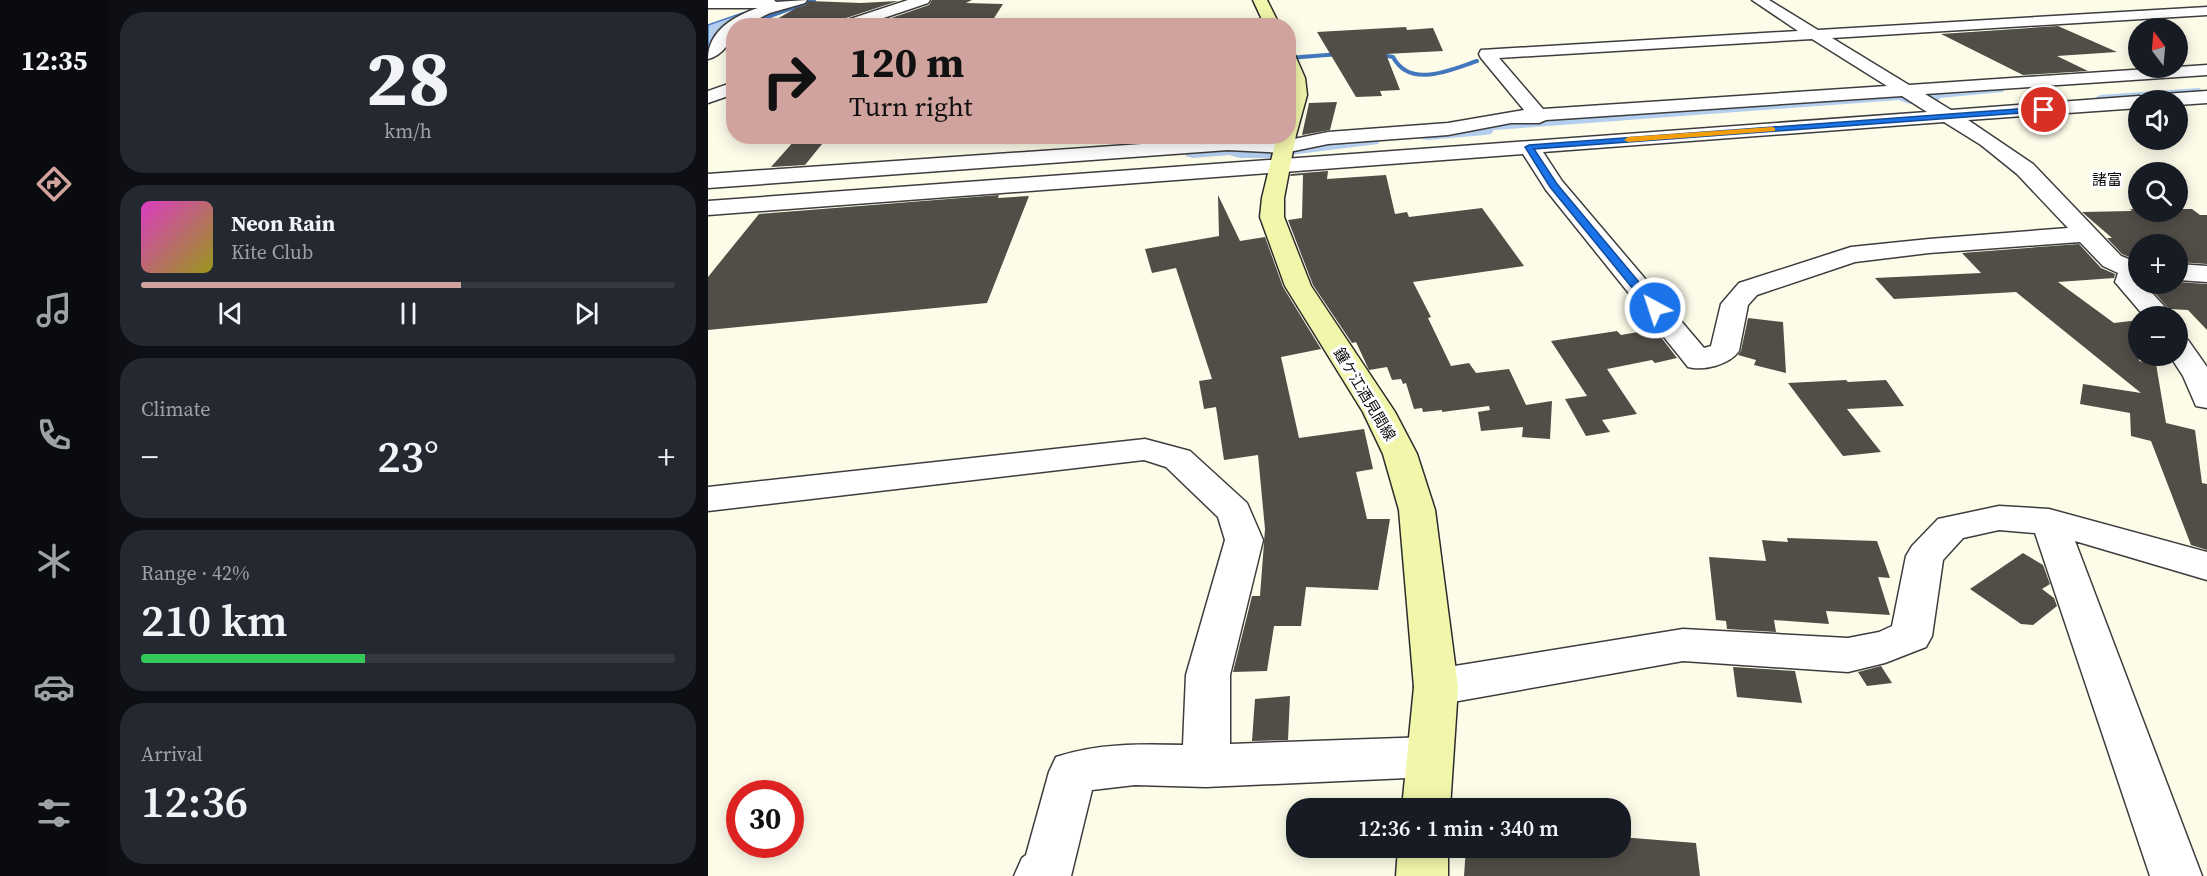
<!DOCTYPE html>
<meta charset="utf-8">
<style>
:root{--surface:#171b24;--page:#242831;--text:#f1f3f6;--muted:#9ea1a6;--line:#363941;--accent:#d1a39e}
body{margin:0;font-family:"Source Serif 4","Noto Sans JP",serif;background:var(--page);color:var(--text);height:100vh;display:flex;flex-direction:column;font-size:22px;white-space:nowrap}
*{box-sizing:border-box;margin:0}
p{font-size:20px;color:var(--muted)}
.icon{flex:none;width:33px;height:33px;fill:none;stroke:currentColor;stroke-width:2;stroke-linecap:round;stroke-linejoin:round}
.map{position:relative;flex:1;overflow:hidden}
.sheet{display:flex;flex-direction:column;gap:12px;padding:12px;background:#0d0f14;width:600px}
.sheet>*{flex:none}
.hud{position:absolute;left:18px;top:18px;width:570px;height:126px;border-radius:24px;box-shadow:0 3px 15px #0003;background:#d1a39e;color:#111;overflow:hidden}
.needle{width:39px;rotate:344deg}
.fabs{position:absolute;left:1420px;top:18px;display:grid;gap:12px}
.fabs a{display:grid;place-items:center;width:60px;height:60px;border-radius:50%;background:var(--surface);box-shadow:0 3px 15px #0003;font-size:30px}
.speed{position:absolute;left:18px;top:780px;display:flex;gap:12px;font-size:30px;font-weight:700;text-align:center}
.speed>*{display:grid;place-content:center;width:78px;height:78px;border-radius:50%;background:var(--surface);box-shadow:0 3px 15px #0003;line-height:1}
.speed .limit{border:9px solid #d22;background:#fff;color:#111}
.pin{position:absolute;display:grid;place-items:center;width:51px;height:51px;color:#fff;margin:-26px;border:3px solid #fff;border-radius:50%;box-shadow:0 2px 6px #0007}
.me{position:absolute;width:66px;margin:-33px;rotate:320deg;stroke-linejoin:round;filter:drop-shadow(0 0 4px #0008)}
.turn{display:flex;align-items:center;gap:21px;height:126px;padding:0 24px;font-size:27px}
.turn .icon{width:78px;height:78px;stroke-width:2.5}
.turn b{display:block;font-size:42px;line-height:51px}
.big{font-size:45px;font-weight:600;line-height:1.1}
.sheet .card{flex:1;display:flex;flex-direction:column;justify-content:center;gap:9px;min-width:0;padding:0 21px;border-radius:24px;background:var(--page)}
.sheet .dial{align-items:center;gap:0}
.dial b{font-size:78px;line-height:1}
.song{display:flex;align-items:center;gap:18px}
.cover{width:72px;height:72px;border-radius:9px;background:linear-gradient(135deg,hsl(310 70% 55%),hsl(60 70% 35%))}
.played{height:6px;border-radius:3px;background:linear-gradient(90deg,var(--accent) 60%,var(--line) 60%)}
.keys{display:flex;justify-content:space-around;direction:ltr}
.heat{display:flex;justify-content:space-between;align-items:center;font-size:33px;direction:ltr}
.charge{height:9px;border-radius:4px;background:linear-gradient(90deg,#34c759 42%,var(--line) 0)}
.trip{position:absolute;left:578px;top:798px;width:345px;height:60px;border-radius:24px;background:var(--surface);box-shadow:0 3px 15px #0003;font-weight:600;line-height:60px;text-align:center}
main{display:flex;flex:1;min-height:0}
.tabs{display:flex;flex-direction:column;width:108px;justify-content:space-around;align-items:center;background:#090b0e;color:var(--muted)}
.tabs .icon{width:42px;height:42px}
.tabs .current{color:var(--accent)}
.tabs b{font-size:27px;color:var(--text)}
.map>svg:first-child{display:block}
</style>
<main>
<nav class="tabs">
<b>12:35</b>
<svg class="icon current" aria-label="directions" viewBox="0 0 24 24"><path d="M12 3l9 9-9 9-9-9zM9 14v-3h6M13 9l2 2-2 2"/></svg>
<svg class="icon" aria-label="music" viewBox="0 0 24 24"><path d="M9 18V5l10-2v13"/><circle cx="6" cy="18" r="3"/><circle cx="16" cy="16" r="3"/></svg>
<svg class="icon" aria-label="phone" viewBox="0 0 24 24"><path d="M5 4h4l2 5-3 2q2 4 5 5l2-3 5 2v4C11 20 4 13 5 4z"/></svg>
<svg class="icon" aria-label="climate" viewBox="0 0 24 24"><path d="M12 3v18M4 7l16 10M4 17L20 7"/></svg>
<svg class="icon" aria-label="car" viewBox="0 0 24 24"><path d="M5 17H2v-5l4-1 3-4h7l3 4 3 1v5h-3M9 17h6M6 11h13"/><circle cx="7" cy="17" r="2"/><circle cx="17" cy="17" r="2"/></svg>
<svg class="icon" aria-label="filters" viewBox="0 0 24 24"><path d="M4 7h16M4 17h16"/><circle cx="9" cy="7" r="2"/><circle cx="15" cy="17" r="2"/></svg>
</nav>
<section class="sheet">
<div class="card dial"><b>28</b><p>km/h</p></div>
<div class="card">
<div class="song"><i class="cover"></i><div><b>Neon Rain</b><p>Kite Club</p></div></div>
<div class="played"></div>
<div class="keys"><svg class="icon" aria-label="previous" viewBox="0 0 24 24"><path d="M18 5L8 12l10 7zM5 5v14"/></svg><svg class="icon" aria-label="pause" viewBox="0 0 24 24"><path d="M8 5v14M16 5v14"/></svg><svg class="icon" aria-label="next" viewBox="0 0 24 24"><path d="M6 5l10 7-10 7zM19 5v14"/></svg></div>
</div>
<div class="card"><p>Climate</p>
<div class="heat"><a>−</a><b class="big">23°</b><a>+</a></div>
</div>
<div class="card"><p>Range · 42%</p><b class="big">210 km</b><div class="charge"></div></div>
<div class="card"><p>Arrival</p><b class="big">12:36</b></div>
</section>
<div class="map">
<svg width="1499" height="876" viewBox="0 0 1499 876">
<rect width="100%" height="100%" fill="#fdfce9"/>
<path fill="#b3ceee" stroke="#4277bd" stroke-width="1.5" d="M72,0H85L17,26L11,31L5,49L0,51V25Z"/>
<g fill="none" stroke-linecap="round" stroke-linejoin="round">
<path stroke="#4277bd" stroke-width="4" d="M48,26L51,20L106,0
M669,54L685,57C702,89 742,70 769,61
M580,58L632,54"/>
<path fill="#b3ceee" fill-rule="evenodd" d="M1289,84L1295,86L1297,89L1295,92L1232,98L1230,102C1218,105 1202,106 1191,100L786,130L783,134L777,135L720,140L714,139L711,135L714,131L720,130L769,125L772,121L778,120L1194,90L1209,94L1217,89Z
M1491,88L1499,93L1497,97L1392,105L1384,100L1392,95Z
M663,134L670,136L672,140L670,144L559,158H532L521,155L485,158L478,156L476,152L478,148C505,141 530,147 557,146C592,145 628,138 663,134Z"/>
</g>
<path fill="#514d47" d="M224,0H264L258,3L295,4L281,26H160L221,5Z
M101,1L153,3L190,1L129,21L126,26H57L88,8L98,5Z
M1350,26L1409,52L1349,56L1380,71L1315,75L1233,34Z
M698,27L699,30L725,28L735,51L678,54L692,90L672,91L674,96L648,97L609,32Z
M629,102L622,130L594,135L601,103Z
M119,138L97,165L63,167L87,140Z
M620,171L619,179L678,175L687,214L699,212L701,217L774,208L816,266L705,282L723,317L720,318L743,366L761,363L768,373L801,369L818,405L844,401L842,439L814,437L815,427L773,431L770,412L782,410L781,406L734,412V410L715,412L714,408L706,409L698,383L695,384L693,379L684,380L679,367L661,370L648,342L644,343L605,285L580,220L594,218L595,175L582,176L583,174Z
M291,195L290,198L321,196L279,303L0,330V277L51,214Z
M510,195L532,241L557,237L575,287L613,349L573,357L591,438L656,429L665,469L648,472L659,519H682L670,590L598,587L593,626H566L559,671L525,672L544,596H552L557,529L550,455L516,460L508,407L496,409L491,381L504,379L468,268L444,273L437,249L511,236Z
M1422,209L1470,212V209H1484L1492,215H1499V264L1470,262V244H1431V261L1414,254L1399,238H1404L1374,212L1424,211Z
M1371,244L1393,268L1407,274L1406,278L1350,282L1406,323L1431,320V361L1448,364L1458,423L1487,430L1494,483L1499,484V550L1483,545L1443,441L1423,436L1422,413L1372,404L1375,384L1433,393L1308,292L1186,299L1167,278L1273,273L1254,253Z
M1470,282L1499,284V330L1480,310L1461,309L1439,284Z
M1040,318L1075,322L1078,373L1046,365L1048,360L1030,355L1033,351Z
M909,331L913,335L930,332L934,335L949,332L969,358L947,363L944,360L899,369L929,414L894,420L902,432L878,436L857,399L879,396L843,341Z
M1138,380L1140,382L1178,380L1196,406L1139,409L1173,452L1135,456L1080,383Z
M1079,538L1169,541L1182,578L1170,577L1182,615L1118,611L1121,624L1066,620L1068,632L1019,629L1018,621L1008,620L1001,557L1058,561L1054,540L1080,542Z
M1315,553L1335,565L1342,584L1334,589L1346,598L1349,606L1325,625L1313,624L1262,589Z
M1173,666L1184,683L1159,686L1150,672Z
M1025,667L1087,671L1094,703L1029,697Z
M582,696L580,740L544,741L547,699Z
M912,837L988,843L992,876H756L758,848H912Z"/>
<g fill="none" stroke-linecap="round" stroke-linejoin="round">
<g stroke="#3d3d3d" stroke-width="3">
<path id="minor" d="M0,0H66L68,2L99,0L97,3L62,13L35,26H26C26,40 14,56 0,59C0,31 26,16 50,8H0Z
M200,0H222L220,3L152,26H128L130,23Z
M1044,0H1061L1110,30L1499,7V15L1124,38L1201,85L1499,65V75L1217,94L1243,110L1431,96L1438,98L1439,100H1431V108L1260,120L1325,164L1413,256L1431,263V284H1436L1465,316H1436L1407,282L1410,273L1395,266L1372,242L1221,253L1147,262L1049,295L1040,305L1031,351C1021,365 996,371 980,367L838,190L815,154L0,215V201L1219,112L1194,96L838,120L831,123H803L740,135L620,144L576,153L520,150L0,188V174L520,138L576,141L620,132L740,123L816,110L773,58L771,54L773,50L1090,31ZM1104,39L1179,86L835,109L791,58ZM1236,122L1273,145L1309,174L1360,228L1221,239L1143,247L1031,283L1013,304L1003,346L996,348L854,181L835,152Z
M26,82V94L0,103V91Z
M1499,91V103L1470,105V100H1447L1449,96L1456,94Z
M1470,264L1499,266V282L1470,280Z
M1470,337L1480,340L1499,367V408L1488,406L1475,376L1462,356H1470Z
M437,439L482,451L539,503L555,540L522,675V744L721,737L737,743L744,757L737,771L721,777L498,787L427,785L384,790L363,876H306L314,858L318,855L341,772L348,757C389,743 433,744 475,745L478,675L517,540L510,517L458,467L436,460L0,511V487Z
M1291,506L1341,509L1499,552V580L1367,541L1494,876H1442L1327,533L1291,530L1255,538L1235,560L1224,636L1218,647L1177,663L1140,672L975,661L728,705L713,700L706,687L713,674L728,669L975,629L1140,638L1171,632L1184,626L1198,556L1204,546L1230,519Z"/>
</g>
<g stroke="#2c2c2c" stroke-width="3">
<path id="secondary" d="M545,0H559L572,26H557Z
M580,52L586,53L597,78L599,95L588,135L576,198V217L603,286L687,412L709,454L727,510L750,687L742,808H694L706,687L691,510L675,454L655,412L577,286L552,217L554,198L569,136H580Z
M690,848H740V876H688Z"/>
</g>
<use href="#minor" fill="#fff" fill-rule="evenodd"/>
<use href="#secondary" fill="#f1f6ab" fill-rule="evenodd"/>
</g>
<path fill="#1a73e8" stroke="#114b97" stroke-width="1.5" d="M1336,107L1338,108V111L826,149L849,184L951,306V311H943L842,187L817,147L821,145Z"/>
<path fill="#f59e0b" d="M1064,127L1067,128V131L920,142L916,140L920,137Z"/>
<g text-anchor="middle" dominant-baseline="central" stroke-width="6" stroke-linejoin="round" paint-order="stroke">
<g font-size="15" fill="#0a0a0a" stroke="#fff">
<text x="1399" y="179">諸富</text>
</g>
<g font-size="15" fill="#0a0a0a" stroke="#fff">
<text transform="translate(657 394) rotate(59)">鐘ケ江酒見間線</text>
</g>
</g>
</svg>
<div class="fabs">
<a><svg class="needle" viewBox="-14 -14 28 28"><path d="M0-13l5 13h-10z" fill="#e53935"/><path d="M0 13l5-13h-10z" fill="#9ea1a6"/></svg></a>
<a><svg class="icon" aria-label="sound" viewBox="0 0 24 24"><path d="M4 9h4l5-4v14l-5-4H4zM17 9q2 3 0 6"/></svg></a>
<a><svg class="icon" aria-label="search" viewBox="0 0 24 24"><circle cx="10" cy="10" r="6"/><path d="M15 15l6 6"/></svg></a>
<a>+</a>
<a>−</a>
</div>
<div class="speed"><div class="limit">30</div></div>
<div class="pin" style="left:1336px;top:110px;background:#d93025"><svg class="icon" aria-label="arrive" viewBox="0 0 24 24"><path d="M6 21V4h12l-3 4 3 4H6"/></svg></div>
<svg class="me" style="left:947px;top:308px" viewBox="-20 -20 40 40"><circle r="17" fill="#1a73e8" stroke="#fff" stroke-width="3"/><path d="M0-11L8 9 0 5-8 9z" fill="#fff"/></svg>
<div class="trip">12:36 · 1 min · 340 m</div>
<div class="hud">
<div class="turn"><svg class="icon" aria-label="right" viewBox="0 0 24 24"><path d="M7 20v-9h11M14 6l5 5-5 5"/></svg><div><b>120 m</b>Turn right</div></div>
</div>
</div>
</main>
